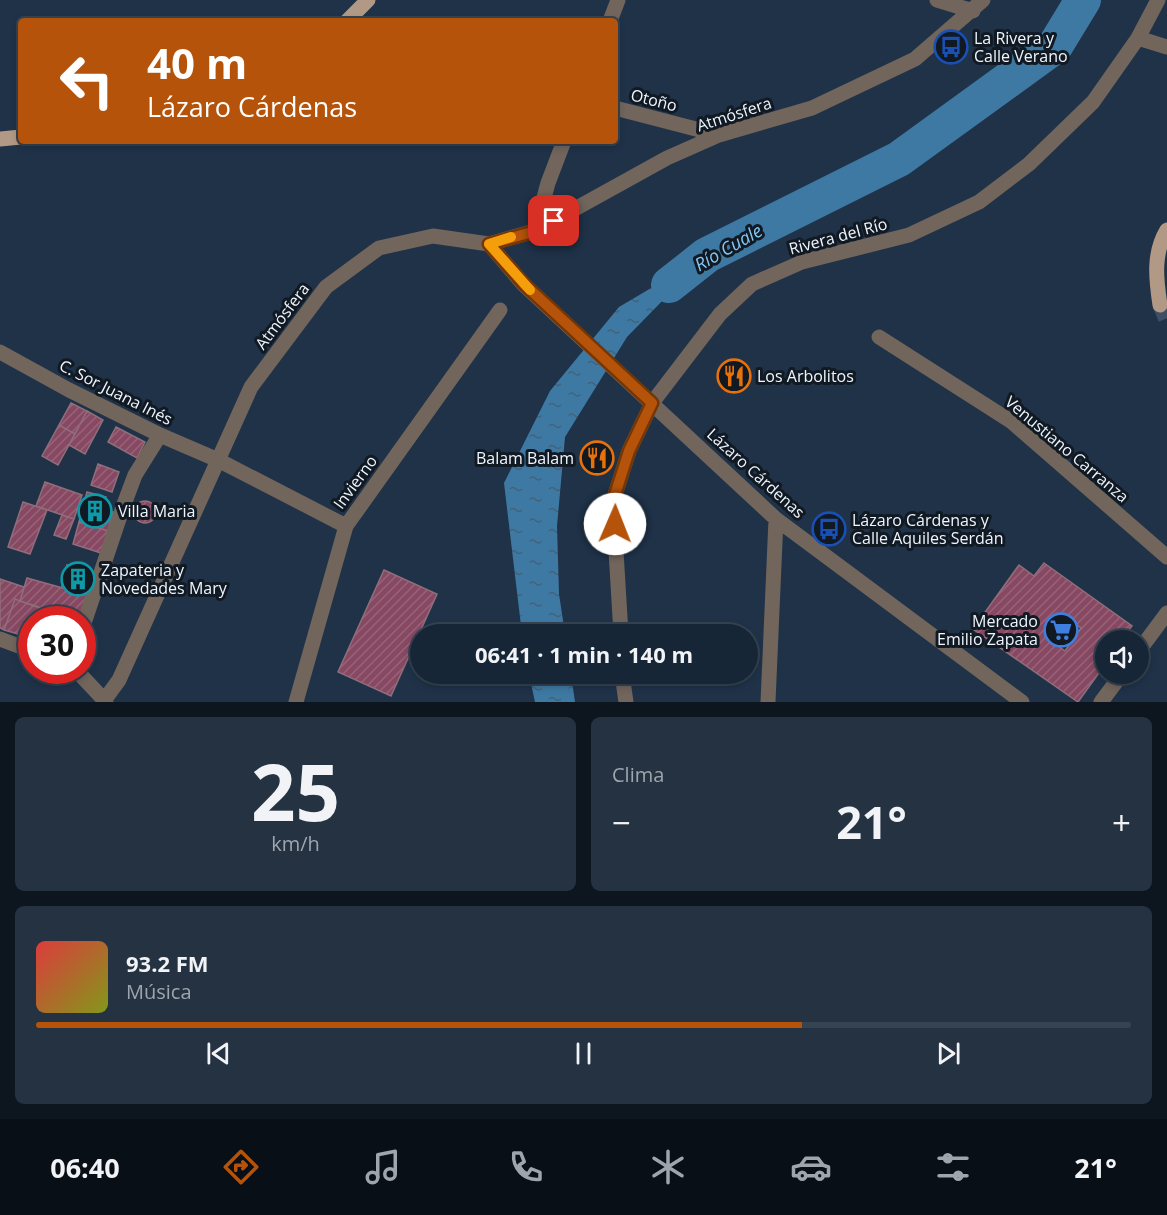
<!DOCTYPE html>
<html lang="es">
<meta charset="utf-8">
<style>
:root{--surface:#172636;--page:#243242;--text:#f1f3f6;--muted:#9ea5ad;--line:#364351;--accent:#b45309}
body{margin:0;font-family:"Open Sans",sans-serif;background:var(--page);color:var(--text);height:100vh;display:flex;flex-direction:column;font-size:22px;white-space:nowrap}
*{box-sizing:border-box;margin:0}
p{font-size:20px;color:var(--muted)}
.icon{flex:none;width:33px;height:33px;fill:none;stroke:currentColor;stroke-width:2;stroke-linecap:round;stroke-linejoin:round}
.map{position:relative;height:702px;overflow:hidden}
.panel{display:flex;flex-direction:column;gap:15px;padding:15px;background:#0d151e;flex:1}
.panel>*{flex:none}
.top-card{position:absolute;left:18px;top:18px;width:600px;height:126px;border-radius:6px;box-shadow:0 3px 9px #0003,0 0 0 2px var(--line);background:#b45309;color:#fff;overflow:hidden}
.fabs{position:absolute;left:1095px;top:630px;display:grid;gap:12px}
.fabs a{display:grid;place-items:center;width:54px;height:54px;border-radius:50%;background:var(--surface);box-shadow:0 3px 9px #0003,0 0 0 2px var(--line);font-size:30px}
.speed{position:absolute;left:18px;top:606px;display:flex;gap:12px;font-size:30px;font-weight:700;text-align:center}
.speed>*{display:grid;place-content:center;width:78px;height:78px;border-radius:50%;background:var(--surface);box-shadow:0 3px 9px #0003,0 0 0 2px var(--line);line-height:1}
.speed .limit{border:9px solid #d22;background:#fff;color:#111}
.pin{position:absolute;display:grid;place-items:center;width:51px;height:51px;color:#fff;margin:-26px;border-radius:12px;box-shadow:0 3px 9px #0006}
.me{position:absolute;width:66px;margin:-33px;rotate:1deg;stroke-linejoin:round;filter:drop-shadow(0 0 4px #0008)}
.turn{display:flex;align-items:center;gap:21px;height:126px;padding:0 30px;font-size:27px}
.turn .icon{width:78px;height:78px;stroke-width:2.5}
.turn b{display:block;font-size:42px;line-height:51px}
.big{font-size:45px;font-weight:700;line-height:1.1}
.panel .card{flex:1;display:flex;flex-direction:column;justify-content:center;gap:9px;min-width:0;padding:0 21px;border-radius:9px;background:var(--page)}
.panel .dial{align-items:center;gap:0}
.dial b{font-size:78px;line-height:1}
.song{display:flex;align-items:center;gap:18px}
.cover{width:72px;height:72px;border-radius:9px;background:linear-gradient(135deg,hsl(0 70% 55%),hsl(70 70% 35%))}
.played{height:6px;border-radius:3px;background:linear-gradient(90deg,var(--accent) 70%,var(--line) 70%)}
.keys{display:flex;justify-content:space-around;direction:ltr}
.heat{display:flex;justify-content:space-between;align-items:center;font-size:33px;direction:ltr}
.panel .tiles{flex:1;display:grid;gap:15px;grid-template-columns:1fr 1fr}
.card:last-child{grid-column:span 2}
.trip{position:absolute;left:410px;top:624px;width:348px;height:60px;border-radius:30px;background:var(--surface);box-shadow:0 3px 9px #0003,0 0 0 2px var(--line);font-weight:700;line-height:60px;text-align:center}
.menu{display:flex;height:96px;justify-content:space-around;align-items:center;background:#090f16;color:var(--muted)}
.menu .icon{width:42px;height:42px}
.menu .current{color:var(--accent)}
.menu b{font-size:27px;color:var(--text)}
.map>svg:first-child{display:block}
</style>
<div class="map">
<svg width="1167" height="702" viewBox="0 0 1167 702">
<defs>
<pattern id="water-ripples" width="26" height="14" patternUnits="userSpaceOnUse" patternTransform="scale(1.5)"><rect width="26" height="14" fill="#3e79a4"/><path d="M2 4q2-2 4 0t4 0M15 11q2-2 4 0t4 0" fill="none" stroke="#426278"/></pattern>
<pattern id="building-hatch" width="6" height="6" patternUnits="userSpaceOnUse" patternTransform="scale(1.5)"><rect width="6" height="6" fill="#874862"/><path d="M-1 1l2-2M0 6l6-6M5 7l2-2" fill="none" stroke="#98637a"/></pattern>
</defs>
<rect width="100%" height="100%" fill="#1f3248"/>
<path fill="url(#water-ripples)" d="M707,255L627,337L565,437L557,526L559,594L565,634H522L504,483L550,391L619,307Z
M529,674H571L575,702H535Z"/>
<g fill="none" stroke-linecap="round" stroke-linejoin="round">
<path stroke="#3e79a4" stroke-width="36" d="M669,285L707,255L899,159L1055,46L1083,0"/>
</g>
<path fill="url(#building-hatch)" stroke="#906e7b" stroke-width="1.5" fill-rule="evenodd" d="M71,403L87,411L75,434L59,425Z
M87,411L103,420L85,454L69,445Z
M59,425L75,434L58,465L42,456Z
M116,427L145,442L137,458L108,442Z
M98,464L119,472L112,492L91,485Z
M45,482L82,495L74,519L36,506Z
M87,492L106,497L102,509L113,512L108,531L79,522Z
M134 512a11 11 0 1 1 22 0a11 11 0 1 1-22 0Z
M23,502L47,510L30,554L8,547Z
M62,515L74,519L66,539L54,535Z
M79,522L108,531L101,553L73,544Z
M1044,563L1132,626L1121,640H1106V663L1078,702L973,629L1019,565L1034,576ZM1061,614L1081,628L1065,651L1045,636Z
M67,565L95,573L88,595L62,586Z
M384,570L437,594L391,696L338,672Z
M27,578L88,595L79,620L20,601Z
M0,579L24,587L20,601L15,599L4,630L0,628Z
M15,599L20,601L75,620H32V638L4,630Z"/>
<g fill="none" stroke-linecap="round" stroke-linejoin="round">
<path stroke="#3e4f63" stroke-width="15" stroke-dasharray="15 8" stroke-linecap="butt" d="M1160,305L1167,322"/>
<path stroke="#71655c" stroke-width="15" d="M937,0L973,11
M610,21L618,0
M1138,38L1167,47
M615,108L719,135
M535,231L548,183L564,141
M489,244L523,284L776,519L1022,702
M879,337L1012,422L1167,557
M0,352L69,390L160,435L218,460L346,526
M82,629L123,507L135,475L160,435
M621,634L613,501L629,451L652,403L720,314L752,284L802,262L909,235L979,202L1029,164L1093,102L1138,38L1158,0
M0,639L32,651
M1138,652L1167,613
M76,670L106,702
M622,674L626,702
M103,702L119,680L251,387L326,287L379,248L433,236L489,244L535,231L667,158L719,135L812,108L915,59L983,0
M296,702L346,526L500,310
M768,702L776,519
M1101,702L1122,674"/>
<path stroke="#b19985" stroke-width="15" d="M347,21L368,0
M0,139L21,137
M1160,305C1156,279 1153,253 1167,230"/>
</g>
<g fill="none" stroke-linecap="round" stroke-linejoin="round">
<g stroke="#753606" stroke-width="15">
<path id="route" d="M554,221L536,231L489,244L524,284L652,403L629,451L613,501L615,524"/>
</g>
<use href="#route" stroke="#b45309" stroke-width="10"/>
<path stroke="#f59e0b" stroke-width="10" d="M511,237L489,244L530,290"/>
</g>
<defs>
<g id="bus-ring" transform="scale(1.725)"><circle r="9.5" fill="#111923" stroke="#1a4fb4" stroke-width="1.5"/><path d="M-5-6H5V4H4V6H2V4H-2V6H-4V4H-5ZM-3.5-4V0h7V-4ZM-3.5 1.2v1.5H-2V1.2ZM2 1.2v1.5H3.5V1.2Z" fill="#1a4fb4"/></g>
<g id="restaurant-ring" transform="scale(1.725)"><circle r="9.5" fill="#111923" stroke="#e8710a" stroke-width="1.5"/><path d="M-5-6h1v4h1v-4h1v4h1v-4h1v5L-1.5 .5V6h-2V.5L-5-1ZM5-6V6H3V1.5H1.5Q1.5-4 5-6Z" fill="#e8710a"/></g>
<g id="building-ring" transform="scale(1.725)"><circle r="9.5" fill="#111923" stroke="#0f9aa8" stroke-width="1.5"/><path d="M-4-6H4V6H1V3H-1V6H-4ZM-2.5-4.3h1.7v1.8h-1.7ZM.8-4.3h1.7v1.8H.8ZM-2.5-1h1.7V.8h-1.7ZM.8-1h1.7V.8H.8Z" fill="#0f9aa8"/></g>
<g id="supermarket-ring" transform="scale(1.725)"><circle r="9.5" fill="#111923" stroke="#3f7fe0" stroke-width="1.5"/><path d="M-6-5.5h2.5l.6 2H6L4.5 2H-2.5L-4.4-4H-6ZM-1.5 3.2a1.3 1.3 0 1 0 .1 0ZM3 3.2a1.3 1.3 0 1 0 .1 0Z" fill="#3f7fe0"/></g>
</defs>
<g fill-rule="evenodd">
<use href="#bus-ring" x="951" y="47"/>
<use href="#restaurant-ring" x="734" y="376"/>
<use href="#restaurant-ring" x="597" y="458"/>
<use href="#building-ring" x="95" y="511"/>
<use href="#bus-ring" x="829" y="529"/>
<use href="#building-ring" x="78" y="579"/>
<use href="#supermarket-ring" x="1061" y="630"/>
</g>
<g text-anchor="middle" dominant-baseline="central" stroke-width="6" stroke-linejoin="round" paint-order="stroke">
<g font-size="16" fill="#eef5fe" stroke="#111923" text-anchor="start">
<text x="974" y="38">La Rivera y<tspan x="974" dy="18">Calle Verano</tspan></text>
<text x="757" y="376">Los Arbolitos</text>
<text x="574" y="458" text-anchor="end">Balam Balam</text>
<text x="118" y="511">Villa Maria</text>
<text x="852" y="520">Lázaro Cárdenas y<tspan x="852" dy="18">Calle Aquiles Serdán</tspan></text>
<text x="101" y="570">Zapateria y<tspan x="101" dy="18">Novedades Mary</tspan></text>
<text x="1038" y="621" text-anchor="end">Mercado<tspan x="1038" dy="18">Emilio Zapata</tspan></text>
</g>
<g font-size="16" fill="#eef5fe" stroke="#111923">
<text transform="translate(654 100) rotate(14)">Otoño</text>
<text transform="translate(734 114) rotate(-18)">Atmósfera</text>
<text transform="translate(838 236) rotate(-15)">Rivera del Río</text>
<text transform="translate(282 316) rotate(-53)">Atmósfera</text>
<text transform="translate(116 392) rotate(27)">C. Sor Juana Inés</text>
<text transform="translate(1067 449) rotate(40)">Venustiano Carranza</text>
<text transform="translate(756 473) rotate(42)">Lázaro Cárdenas</text>
<text transform="translate(355 482) rotate(-54)">Invierno</text>
</g>
<g font-size="18" font-style="italic" fill="#85c7f8" stroke="#111923">
<text transform="translate(728 247) rotate(-30)">Río Cuale</text>
</g>
</g>
</svg>
<div class="fabs">
<a><svg class="icon" aria-label="sound" viewBox="0 0 24 24"><path d="M4 9h4l5-4v14l-5-4H4zM17 9q2 3 0 6"/></svg></a>
</div>
<div class="speed"><div class="limit">30</div></div>
<div class="pin" style="left:554px;top:221px;background:#d93025"><svg class="icon" aria-label="arrive" viewBox="0 0 24 24"><path d="M6 21V4h12l-3 4 3 4H6"/></svg></div>
<svg class="me" style="left:615px;top:524px" viewBox="-20 -20 40 40"><circle r="19" fill="#fff"/><path d="M0-13L10 11 0 6-10 11z" fill="#b45309"/></svg>
<div class="trip">06:41 · 1 min · 140 m</div>
<div class="top-card">
<div class="turn"><svg class="icon" aria-label="left" viewBox="0 0 24 24"><path d="M17 20v-9H6M10 6l-5 5 5 5"/></svg><div><b>40 m</b>Lázaro Cárdenas</div></div>
</div>
</div>
<section class="panel">
<div class="tiles">
<div class="card dial"><b>25</b><p>km/h</p></div>
<div class="card"><p>Clima</p>
<div class="heat"><a>−</a><b class="big">21°</b><a>+</a></div>
</div>
<div class="card">
<div class="song"><i class="cover"></i><div><b>93.2 FM</b><p>Música</p></div></div>
<div class="played"></div>
<div class="keys"><svg class="icon" aria-label="previous" viewBox="0 0 24 24"><path d="M18 5L8 12l10 7zM5 5v14"/></svg><svg class="icon" aria-label="pause" viewBox="0 0 24 24"><path d="M8 5v14M16 5v14"/></svg><svg class="icon" aria-label="next" viewBox="0 0 24 24"><path d="M6 5l10 7-10 7zM19 5v14"/></svg></div>
</div>
</div>
</section>
<nav class="menu">
<b>06:40</b>
<svg class="icon current" aria-label="directions" viewBox="0 0 24 24"><path d="M12 3l9 9-9 9-9-9zM9 14v-3h6M13 9l2 2-2 2"/></svg>
<svg class="icon" aria-label="music" viewBox="0 0 24 24"><path d="M9 18V5l10-2v13"/><circle cx="6" cy="18" r="3"/><circle cx="16" cy="16" r="3"/></svg>
<svg class="icon" aria-label="phone" viewBox="0 0 24 24"><path d="M5 4h4l2 5-3 2q2 4 5 5l2-3 5 2v4C11 20 4 13 5 4z"/></svg>
<svg class="icon" aria-label="climate" viewBox="0 0 24 24"><path d="M12 3v18M4 7l16 10M4 17L20 7"/></svg>
<svg class="icon" aria-label="car" viewBox="0 0 24 24"><path d="M5 17H2v-5l4-1 3-4h7l3 4 3 1v5h-3M9 17h6M6 11h13"/><circle cx="7" cy="17" r="2"/><circle cx="17" cy="17" r="2"/></svg>
<svg class="icon" aria-label="filters" viewBox="0 0 24 24"><path d="M4 7h16M4 17h16"/><circle cx="9" cy="7" r="2"/><circle cx="15" cy="17" r="2"/></svg>
<b>21°</b>
</nav>
